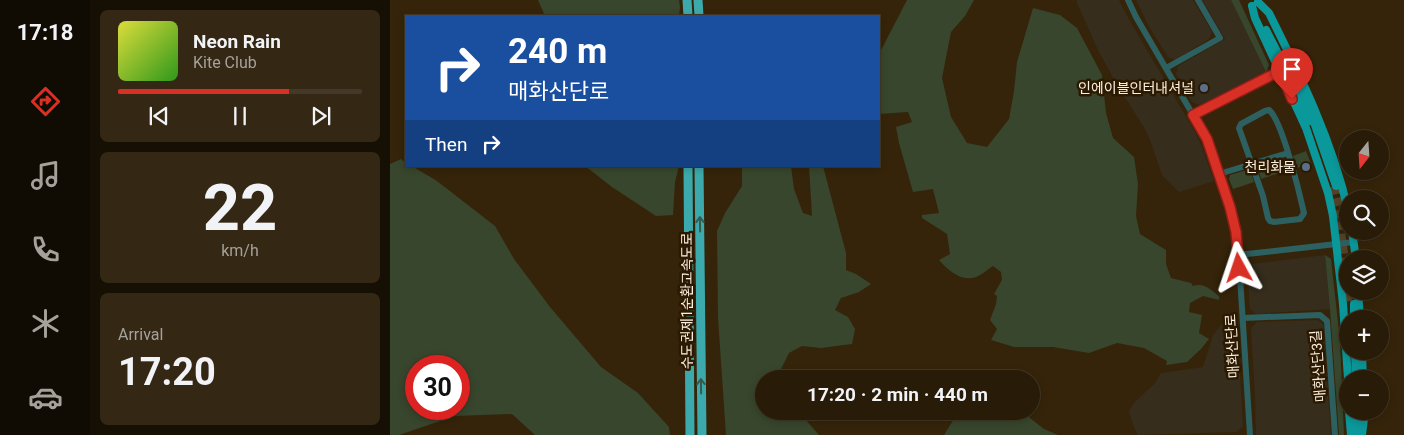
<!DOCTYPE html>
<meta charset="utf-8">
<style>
:root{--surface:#281b07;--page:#342815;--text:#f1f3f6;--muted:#a5a19b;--line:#443928;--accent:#d93025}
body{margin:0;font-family:Roboto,"Noto Sans KR",sans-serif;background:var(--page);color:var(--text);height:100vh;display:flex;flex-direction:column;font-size:19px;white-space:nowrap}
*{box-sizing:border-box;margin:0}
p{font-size:16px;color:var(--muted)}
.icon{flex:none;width:28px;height:28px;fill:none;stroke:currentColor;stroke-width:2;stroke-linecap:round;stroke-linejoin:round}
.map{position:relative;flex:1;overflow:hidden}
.details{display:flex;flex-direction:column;gap:10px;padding:10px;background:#160f04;width:300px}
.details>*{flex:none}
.top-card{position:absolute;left:15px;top:15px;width:475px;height:152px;border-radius:0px;box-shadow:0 2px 8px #0003,0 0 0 1px var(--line);background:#1a4fa0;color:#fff;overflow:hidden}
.needle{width:32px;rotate:197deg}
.fabs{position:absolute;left:949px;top:130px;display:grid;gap:10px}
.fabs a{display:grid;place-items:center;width:50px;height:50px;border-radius:50%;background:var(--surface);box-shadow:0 2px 8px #0003,0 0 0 1px var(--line);font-size:25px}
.speed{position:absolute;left:15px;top:355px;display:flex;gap:10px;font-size:25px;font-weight:700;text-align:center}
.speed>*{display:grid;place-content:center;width:65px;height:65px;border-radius:50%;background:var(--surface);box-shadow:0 2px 8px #0003,0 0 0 1px var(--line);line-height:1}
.speed .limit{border:8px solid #d22;background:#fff;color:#111}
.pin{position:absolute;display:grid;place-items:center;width:42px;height:42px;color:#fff;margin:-51px -21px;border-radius:50% 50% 50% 0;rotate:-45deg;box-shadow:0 0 5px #0007}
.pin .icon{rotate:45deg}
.me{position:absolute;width:55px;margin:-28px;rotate:355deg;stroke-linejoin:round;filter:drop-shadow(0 0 4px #0008)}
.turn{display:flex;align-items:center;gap:18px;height:105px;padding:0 20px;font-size:22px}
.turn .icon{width:65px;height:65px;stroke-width:2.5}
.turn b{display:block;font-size:35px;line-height:42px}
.then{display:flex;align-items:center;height:48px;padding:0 20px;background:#0003;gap:10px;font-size:19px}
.big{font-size:38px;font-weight:700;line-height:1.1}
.details .tile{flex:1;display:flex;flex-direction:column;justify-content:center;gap:8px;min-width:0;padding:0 18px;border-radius:8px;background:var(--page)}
.details .dial{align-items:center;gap:0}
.dial b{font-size:65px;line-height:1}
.song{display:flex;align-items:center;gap:15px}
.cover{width:60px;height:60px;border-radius:8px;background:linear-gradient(135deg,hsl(60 70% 55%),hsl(110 70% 35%))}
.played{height:5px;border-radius:2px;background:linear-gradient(90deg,var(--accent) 70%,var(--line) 70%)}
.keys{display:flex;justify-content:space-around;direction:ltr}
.trip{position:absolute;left:365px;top:370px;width:285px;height:50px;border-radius:25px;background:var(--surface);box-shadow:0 2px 8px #0003,0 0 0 1px var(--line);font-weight:700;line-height:50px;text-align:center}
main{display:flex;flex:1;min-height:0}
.dock{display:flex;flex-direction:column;width:90px;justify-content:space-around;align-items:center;background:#100b03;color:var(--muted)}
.dock .icon{width:35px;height:35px}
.dock .active{color:var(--accent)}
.dock b{font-size:22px;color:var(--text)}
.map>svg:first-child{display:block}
</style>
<main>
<nav class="dock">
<b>17:18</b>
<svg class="icon active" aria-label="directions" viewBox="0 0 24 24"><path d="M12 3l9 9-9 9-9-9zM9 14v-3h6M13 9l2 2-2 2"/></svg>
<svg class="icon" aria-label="music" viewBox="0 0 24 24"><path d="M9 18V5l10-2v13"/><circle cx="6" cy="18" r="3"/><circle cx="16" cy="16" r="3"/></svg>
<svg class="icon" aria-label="phone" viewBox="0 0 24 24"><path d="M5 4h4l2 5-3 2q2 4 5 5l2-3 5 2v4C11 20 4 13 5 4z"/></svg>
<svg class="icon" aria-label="climate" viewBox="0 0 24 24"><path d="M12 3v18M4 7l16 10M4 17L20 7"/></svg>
<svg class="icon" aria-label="car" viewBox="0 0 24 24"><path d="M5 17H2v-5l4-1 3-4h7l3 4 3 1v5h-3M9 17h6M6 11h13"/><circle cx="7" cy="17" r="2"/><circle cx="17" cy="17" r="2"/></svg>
</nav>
<section class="details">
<div class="tile">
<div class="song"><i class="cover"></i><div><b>Neon Rain</b><p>Kite Club</p></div></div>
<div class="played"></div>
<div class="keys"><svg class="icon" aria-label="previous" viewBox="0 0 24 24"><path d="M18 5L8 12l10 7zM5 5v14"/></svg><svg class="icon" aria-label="pause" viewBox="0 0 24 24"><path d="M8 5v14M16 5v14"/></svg><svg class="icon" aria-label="next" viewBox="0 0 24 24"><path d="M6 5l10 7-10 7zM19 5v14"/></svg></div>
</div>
<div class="tile dial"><b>22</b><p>km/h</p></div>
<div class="tile"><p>Arrival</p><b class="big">17:20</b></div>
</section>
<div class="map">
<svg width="1014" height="435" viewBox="0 0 1014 435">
<rect width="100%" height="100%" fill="#352409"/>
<path fill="#362d1d" d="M688,0H729L737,16L805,132L812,147L824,181L789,192L772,175L760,140L755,129L726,83L708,50L686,1Z
M746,0H803L822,32L819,39L785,60L778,57L758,25Z
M812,0H841L876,72L810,105L802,102L786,74L788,66L835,39Z
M935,255L940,309L866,314L860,309L857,271L862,264Z
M928,320L933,324L941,435H866L865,397L861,328L867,322Z
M832,324H847L853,426L847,432L748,435L743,425L739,411L744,403L765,383L771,373L813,367L823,335Z"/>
<path fill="#37462c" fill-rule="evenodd" d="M148,0H289L290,7L289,16H155Z
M517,0H584L575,16L561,32L552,78L561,117L577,143L597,147L619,119L624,91L627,62L643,8L670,15L687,28L712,75L716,113L723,138L744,157L748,184L746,216L750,234L776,250V264L781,278L801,283L803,286C814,282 821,290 829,296V300L813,296L800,303L799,312L812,315L809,333L819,339L811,349L797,362L776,365L777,361L754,348L727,343L699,353L663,347H624L601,340L607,329L600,320L606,304L607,296L604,294L612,280L611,272L603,266C598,269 592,275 586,277C571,282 559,271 549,260L560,254L557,234L532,218V215L549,213L543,189L523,192L509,143L506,127L522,122L518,112L489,114V54Z
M841,0H849L879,65L876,72Z
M916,151L921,164L907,168L903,156Z
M11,159L16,163V166H22L47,181L105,226L124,259L160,307L211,367L248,393L279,427L280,435H145L122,414L65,416L9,435H0V164ZM69,366V409H26V366Z
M893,159L896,161L899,170L871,179L868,169L870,166Z
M195,166H289L285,182L283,215L266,216L222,187Z
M352,166H401L404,189L413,213L422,216L419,166H433L456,253V270L466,274L481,284L469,292L451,298L445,310L458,317L465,329L462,344L431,348L412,346L399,353L391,369L388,379H374V411H408L429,435H336L328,318L327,231L335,213L352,186Z
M857,170L861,172L864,182L843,189L839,179L840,175Z
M935,255L941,259L950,341L954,435H949L940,309Z
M571,411H631L654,429L668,435H554L564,419Z"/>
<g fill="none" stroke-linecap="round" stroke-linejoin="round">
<path stroke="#534229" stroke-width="8" stroke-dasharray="8 4" stroke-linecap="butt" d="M946,186L951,205
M941,187L949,216L954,253L958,304
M962,291L964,304"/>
<path stroke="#2d6061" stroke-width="6" d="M738,0L746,17L817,139L840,207L848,245L860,435
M776,68L830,38L808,0
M879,110C892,120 910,195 914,213L910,219L884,222L880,221L878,218L873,196L849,128L851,124L875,111Z
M803,115L890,71
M829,174L898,153
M848,255L964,242
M853,318L930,315L937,321L945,435"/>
<path stroke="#0b989a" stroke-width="8" d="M868,2L879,13C911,77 942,140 958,210
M862,6L865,18L916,128L938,193L943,216L953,304L958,379
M876,30C892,60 906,90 918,122
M906,78L917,102L946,186
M962,231L966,259
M968,291L970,319
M964,304V319
M965,351L966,379
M972,351L973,379
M959,411L961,435
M967,411L968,435
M972,435L975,411"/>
<path stroke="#3caaac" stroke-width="9" d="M297,0L298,16
M308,0L309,16
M298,166L300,435
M309,166L312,435"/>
</g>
<defs><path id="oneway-shaft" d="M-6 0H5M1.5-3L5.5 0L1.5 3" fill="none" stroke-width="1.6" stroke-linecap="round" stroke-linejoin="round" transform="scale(1.25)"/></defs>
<g stroke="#335b4e">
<use href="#oneway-shaft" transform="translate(310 224) rotate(-91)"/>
<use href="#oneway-shaft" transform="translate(311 386) rotate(-91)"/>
</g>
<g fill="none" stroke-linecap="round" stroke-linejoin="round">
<g stroke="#8d1f18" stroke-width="12">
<path id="route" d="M849,268L846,232L840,207L817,139L803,115L890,71L902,99"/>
</g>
<use href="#route" stroke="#d93025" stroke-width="9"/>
</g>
<g fill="#5c6f8a" stroke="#2b1a01" stroke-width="2">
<circle cx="814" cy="88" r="5"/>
<circle cx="916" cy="167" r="5"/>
</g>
<g text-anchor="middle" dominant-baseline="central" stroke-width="5" stroke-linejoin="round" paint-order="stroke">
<g font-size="14" fill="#fbefe0" stroke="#2b1a01" text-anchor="end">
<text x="804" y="88">인에이블인터내셔널</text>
<text x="906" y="167">천리화물</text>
</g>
<g font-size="14" fill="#fbefe0" stroke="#2b1a01">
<text transform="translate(297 301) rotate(-90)">수도권제1순환고속도로</text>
<text transform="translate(842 346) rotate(-93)">매화산단로</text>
<text transform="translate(928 366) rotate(-94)">매화산단3길</text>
</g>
</g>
</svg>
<div class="fabs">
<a><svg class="needle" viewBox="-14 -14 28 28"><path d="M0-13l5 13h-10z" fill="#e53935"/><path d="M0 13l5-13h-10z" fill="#a5a19b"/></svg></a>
<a><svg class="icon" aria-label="search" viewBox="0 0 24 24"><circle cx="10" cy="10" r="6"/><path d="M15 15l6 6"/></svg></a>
<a><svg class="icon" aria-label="layers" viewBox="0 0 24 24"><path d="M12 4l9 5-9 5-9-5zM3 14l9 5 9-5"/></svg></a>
<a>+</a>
<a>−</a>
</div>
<div class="speed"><div class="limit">30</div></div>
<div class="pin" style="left:902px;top:99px;background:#d93025"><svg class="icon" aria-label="arrive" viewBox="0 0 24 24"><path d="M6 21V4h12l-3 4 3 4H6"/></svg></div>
<svg class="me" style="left:849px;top:268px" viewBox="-20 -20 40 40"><path d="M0-17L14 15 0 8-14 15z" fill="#d93025" stroke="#fff" stroke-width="4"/></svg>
<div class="trip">17:20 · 2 min · 440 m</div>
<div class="top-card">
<div class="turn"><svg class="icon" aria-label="right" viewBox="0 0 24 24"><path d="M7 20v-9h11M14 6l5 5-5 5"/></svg><div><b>240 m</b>매화산단로</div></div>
<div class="then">Then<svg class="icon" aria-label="right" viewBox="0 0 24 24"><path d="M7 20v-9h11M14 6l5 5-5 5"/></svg></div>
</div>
</div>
</main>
